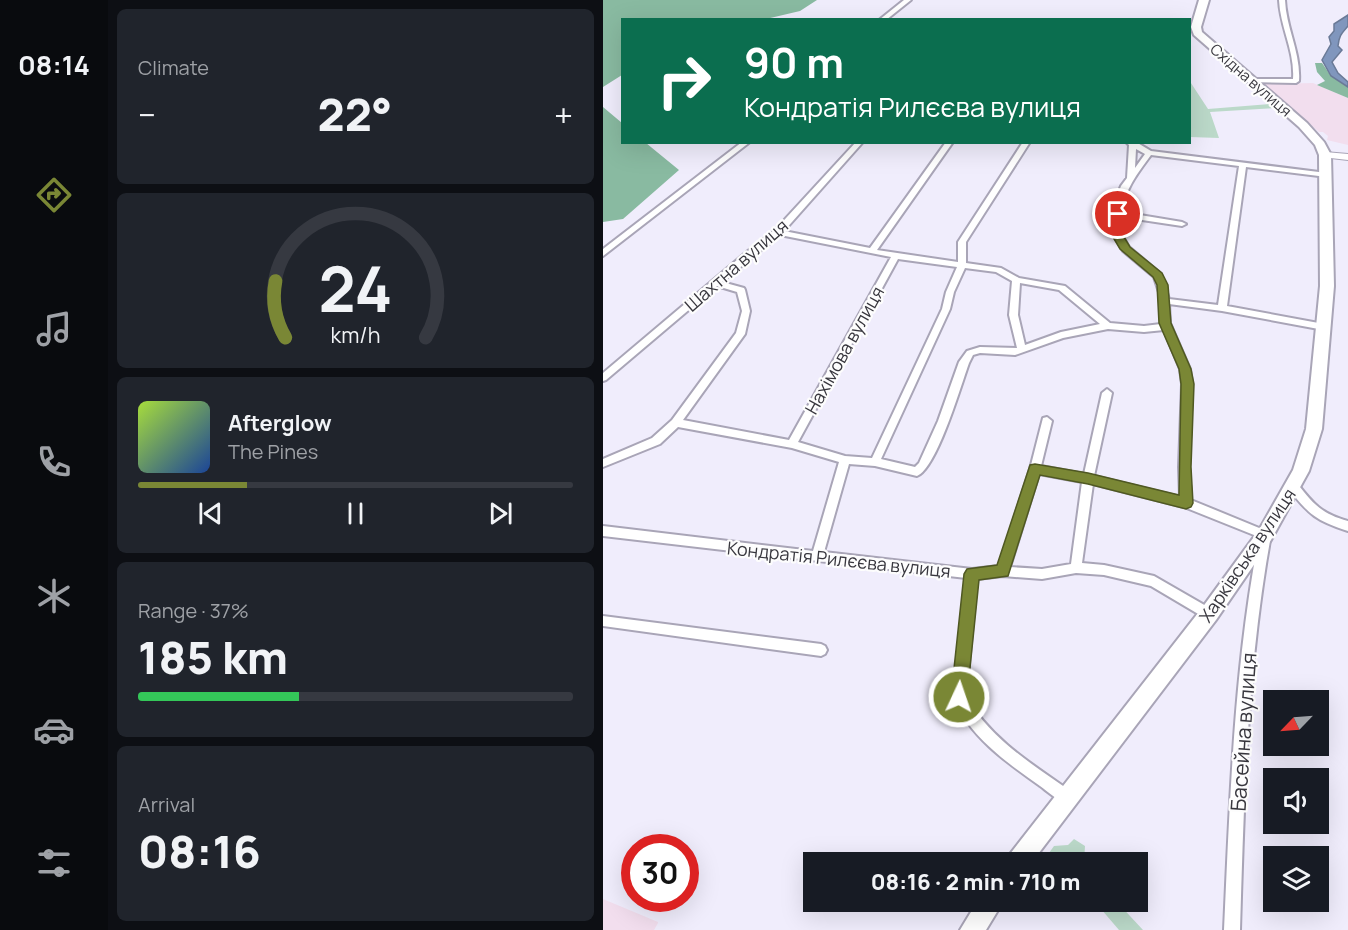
<!DOCTYPE html>
<meta charset="utf-8">
<style>
:root{--surface:#171b24;--page:#20242c;--text:#f1f3f6;--muted:#9ea1a6;--line:#363941;--accent:#7a8735}
body{margin:0;font-family:Manrope,sans-serif;background:var(--page);color:var(--text);height:100vh;display:flex;flex-direction:column;font-size:22px;white-space:nowrap}
*{box-sizing:border-box;margin:0}
p{font-size:20px;color:var(--muted)}
.icon{flex:none;width:33px;height:33px;fill:none;stroke:currentColor;stroke-width:2;stroke-linecap:round;stroke-linejoin:round}
.map{position:relative;flex:1;overflow:hidden}
.panel{display:flex;flex-direction:column;gap:9px;padding:9px;background:#0d0f14;width:495px}
.panel>*{flex:none}
.guide{position:absolute;left:18px;top:18px;width:570px;height:126px;border-radius:0px;box-shadow:0 6px 24px #0002;background:#0b6e4f;color:#fff;overflow:hidden}
.needle{width:39px;rotate:245deg}
.fabs{position:absolute;left:660px;top:690px;display:grid;gap:12px}
.fabs a{display:grid;place-items:center;width:66px;height:66px;border-radius:0px;background:var(--surface);box-shadow:0 6px 24px #0002;font-size:30px}
.speed{position:absolute;left:18px;top:834px;display:flex;gap:12px;font-size:30px;font-weight:700;text-align:center}
.speed>*{display:grid;place-content:center;width:78px;height:78px;border-radius:50%;background:var(--surface);box-shadow:0 6px 24px #0002;line-height:1}
.speed .limit{border:9px solid #d22;background:#fff;color:#111}
.pin{position:absolute;display:grid;place-items:center;width:51px;height:51px;color:#fff;margin:-26px;border:3px solid #fff;border-radius:50%;box-shadow:0 2px 6px #0007}
.me{position:absolute;width:66px;margin:-33px;rotate:3deg;stroke-linejoin:round;filter:drop-shadow(0 0 4px #0008)}
.turn{display:flex;align-items:center;gap:21px;height:126px;padding:0 24px;font-size:27px}
.turn .icon{width:78px;height:78px;stroke-width:2.5}
.turn b{display:block;font-size:42px;line-height:51px}
.big{font-size:45px;font-weight:800;line-height:1.1}
.panel .widget{flex:1;display:flex;flex-direction:column;justify-content:center;gap:9px;min-width:0;padding:0 21px;border-radius:9px;background:var(--page)}
.panel .dial{align-items:center;gap:0}
.dial svg{height:156px;overflow:visible;fill:none;stroke:var(--line);stroke-width:7;stroke-linecap:round;text-anchor:middle}
.dial text{fill:var(--text);stroke:none}
.song{display:flex;align-items:center;gap:18px}
.cover{width:72px;height:72px;border-radius:9px;background:linear-gradient(135deg,hsl(80 70% 55%),hsl(220 70% 35%))}
.played{height:6px;border-radius:3px;background:linear-gradient(90deg,var(--accent) 25%,var(--line) 25%)}
.keys{display:flex;justify-content:space-around;direction:ltr}
.heat{display:flex;justify-content:space-between;align-items:center;font-size:33px;direction:ltr}
.charge{height:9px;border-radius:4px;background:linear-gradient(90deg,#34c759 37%,var(--line) 0)}
.trip{position:absolute;left:200px;top:852px;width:345px;height:60px;border-radius:0px;background:var(--surface);box-shadow:0 6px 24px #0002;font-weight:800;line-height:60px;text-align:center}
main{display:flex;flex:1;min-height:0}
.tabs{display:flex;flex-direction:column;width:108px;justify-content:space-around;align-items:center;background:#090b0e;color:var(--muted)}
.tabs .icon{width:42px;height:42px}
.tabs .on{color:var(--accent)}
.tabs b{font-size:27px;color:var(--text)}
.map>svg:first-child{display:block}
</style>
<main>
<nav class="tabs">
<b>08:14</b>
<svg class="icon on" aria-label="directions" viewBox="0 0 24 24"><path d="M12 3l9 9-9 9-9-9zM9 14v-3h6M13 9l2 2-2 2"/></svg>
<svg class="icon" aria-label="music" viewBox="0 0 24 24"><path d="M9 18V5l10-2v13"/><circle cx="6" cy="18" r="3"/><circle cx="16" cy="16" r="3"/></svg>
<svg class="icon" aria-label="phone" viewBox="0 0 24 24"><path d="M5 4h4l2 5-3 2q2 4 5 5l2-3 5 2v4C11 20 4 13 5 4z"/></svg>
<svg class="icon" aria-label="climate" viewBox="0 0 24 24"><path d="M12 3v18M4 7l16 10M4 17L20 7"/></svg>
<svg class="icon" aria-label="car" viewBox="0 0 24 24"><path d="M5 17H2v-5l4-1 3-4h7l3 4 3 1v5h-3M9 17h6M6 11h13"/><circle cx="7" cy="17" r="2"/><circle cx="17" cy="17" r="2"/></svg>
<svg class="icon" aria-label="filters" viewBox="0 0 24 24"><path d="M4 7h16M4 17h16"/><circle cx="9" cy="7" r="2"/><circle cx="15" cy="17" r="2"/></svg>
</nav>
<section class="panel">
<div class="widget"><p>Climate</p>
<div class="heat"><a>−</a><b class="big">22°</b><a>+</a></div>
</div>
<div class="widget dial"><svg viewBox="0 0 100 80">
<path d="M14 69A42 42 0 1 1 86 69"/>
<path d="M14 69A42 42 0 0 1 9 40" stroke="#7a8735"/>
<text x="50" y="56" font-size="32" font-weight="700">24</text>
<text x="50" y="72" font-size="11">km/h</text>
</svg></div>
<div class="widget">
<div class="song"><i class="cover"></i><div><b>Afterglow</b><p>The Pines</p></div></div>
<div class="played"></div>
<div class="keys"><svg class="icon" aria-label="previous" viewBox="0 0 24 24"><path d="M18 5L8 12l10 7zM5 5v14"/></svg><svg class="icon" aria-label="pause" viewBox="0 0 24 24"><path d="M8 5v14M16 5v14"/></svg><svg class="icon" aria-label="next" viewBox="0 0 24 24"><path d="M6 5l10 7-10 7zM19 5v14"/></svg></div>
</div>
<div class="widget"><p>Range · 37%</p><b class="big">185 km</b><div class="charge"></div></div>
<div class="widget"><p>Arrival</p><b class="big">08:16</b></div>
</section>
<div class="map">
<svg width="745" height="930" viewBox="0 0 745 930">
<rect width="100%" height="100%" fill="#f0edfc"/>
<path fill="#f2deee" d="M710,83L745,98V145L724,140L725,136L720,132H716L661,84Z
M0,899L55,922V923L51,930H0Z"/>
<path fill="#bbd9c9" d="M586,80L605,109L667,104L671,108L607,112L616,138L587,137Z
M471,839L482,846L481,862L463,860L451,862L447,860L446,853L451,846L465,845Z
M492,902H514L540,930H516Z"/>
<path fill="#89baa1" d="M0,0H214L197,11L163,19L20,20L19,75L0,87Z
M712,63H719L728,76L745,87V98L714,85L722,81L714,72Z
M0,107L19,123L20,142L43,143L76,170L20,219L0,222Z"/>
<path fill="#8096bd" stroke="#6a7a97" stroke-width="1.5" d="M745,15V26C739,33 736,35 735,46L739,50L729,62L735,73L745,82V87L728,76L719,60L728,44L726,37L731,31V24Z"/>
<g fill="none" stroke-linecap="round" stroke-linejoin="round">
<g stroke="#a9a5b7" stroke-width="4">
<path id="minor" d="M301,0H308L283,20H276Z
M676,0H682C683,28 698,53 696,81L693,83L646,82L645,81L648,79H690C692,51 677,27 676,0Z
M139,142H147L0,256V249Z
M253,142H260L181,231L267,248L343,142H350L274,250L355,262V242L420,142H427L363,242V263L398,268L416,278L462,286L507,323L541,326L558,324V298L551,277L520,251L509,232L513,199L518,186L524,178L526,145L523,142H533L548,151L724,173L728,175L724,177L643,167L624,306L721,324L726,327L724,329L721,330L619,311L566,304L567,323L587,369L589,384L586,467L588,500L666,532L668,535C644,666 641,797 637,930H621C627,798 631,667 656,537L581,507L490,484L479,563L501,565L551,576L610,610L612,614L610,618L606,619L602,618L548,586L501,575L473,573L439,579L400,576L374,579L363,696C386,738 430,765 469,792L471,797L469,802L464,804C454,800 445,792 437,786C403,762 366,736 350,697L363,578L0,536V526L210,551L236,462L189,448L75,427L57,444L0,467V459L49,438L69,420L133,333L139,311L134,292L114,286L3,380L0,381V373L141,254L172,230ZM533,149L542,154L532,168ZM548,155L636,166L615,305L566,299L558,274L526,247L517,232L519,217L579,226L583,224L579,222L519,212C522,189 534,174 548,155ZM177,235L288,257L186,440L80,420L142,334L147,311L142,290L141,288L119,282ZM295,259L354,267L343,292L339,309L269,458L242,456L195,442ZM362,268L393,272L409,281L406,315L414,348L377,347L364,351L356,362L335,421L316,463L312,467L278,459L347,309L351,292ZM417,283L456,290L497,324L458,332L422,345L415,315ZM505,329L541,332L561,330L577,369L579,384L576,467L577,497L491,476L509,393L504,389L499,393L481,474L438,466L449,421L444,417L440,418L427,469L396,566L369,569L221,552L246,464L272,466L314,476C334,468 358,385 366,363L370,355L377,353L412,355L460,338ZM436,474L479,482L468,564L439,569L407,567Z
M690,482L694,483C710,504 719,514 745,521V531C714,521 706,515 686,489L685,486L686,483Z
M0,616L218,644L222,646L224,650L222,654L218,656L0,626Z"/>
</g>
<g stroke="#a9a5b7" stroke-width="2">
<path id="tertiary" d="M722,152L745,154V160L719,157L717,155Z"/>
</g>
<g stroke="#a9a5b7" stroke-width="4">
<path id="primary" d="M596,0H606L598,27L599,32L704,123L721,142L728,155L731,286L719,429L706,471L668,540L613,620L429,862H404L407,854L599,608L656,530L690,470L703,429L717,286L716,155L712,145L696,127L591,35L588,27Z
M374,902H400L383,930H357Z"/>
</g>
<use href="#minor" fill="#fff" fill-rule="evenodd"/>
<use href="#tertiary" fill="#fff" fill-rule="evenodd"/>
<use href="#primary" fill="#fff" fill-rule="evenodd"/>
</g>
<path fill="#7a8735" stroke="#4f5822" stroke-width="1.5" d="M515,211L520,214L518,232L527,247L559,273L565,285L568,323L588,369L591,384L588,467L590,503L588,507L583,509L485,484L437,475L405,576L376,580L364,697L362,703L356,705L350,703L348,697L361,574L364,569L394,565L427,465L432,464L485,473L576,495L578,384L576,369L556,323L554,285L550,277L517,249L507,232L509,214Z"/>
<g text-anchor="middle" dominant-baseline="central" stroke-width="4.5" stroke-linejoin="round" paint-order="stroke">
<g font-size="15" fill="#38373e" stroke="#fdfdfd">
<text transform="translate(648 80) rotate(41)">Східна вулиця</text>
</g>
<g font-size="18" fill="#38373e" stroke="#fdfdfd">
<text transform="translate(133 265) rotate(-41)">Шахтна вулиця</text>
<text transform="translate(241 350) rotate(-61)">Нахімова вулиця</text>
<text transform="translate(644 555) rotate(-56)">Харківська вулиця</text>
<text transform="translate(236 559) rotate(6)">Кондратія Рилєєва вулиця</text>
</g>
<g font-size="21" fill="#38373e" stroke="#fdfdfd">
<text transform="translate(640 732) rotate(-86)">Басейна вулиця</text>
</g>
</g>
</svg>
<div class="fabs">
<a><svg class="needle" viewBox="-14 -14 28 28"><path d="M0-13l5 13h-10z" fill="#e53935"/><path d="M0 13l5-13h-10z" fill="#9ea1a6"/></svg></a>
<a><svg class="icon" aria-label="sound" viewBox="0 0 24 24"><path d="M4 9h4l5-4v14l-5-4H4zM17 9q2 3 0 6"/></svg></a>
<a><svg class="icon" aria-label="layers" viewBox="0 0 24 24"><path d="M12 4l9 5-9 5-9-5zM3 14l9 5 9-5"/></svg></a>
</div>
<div class="speed"><div class="limit">30</div></div>
<div class="pin" style="left:515px;top:214px;background:#d93025"><svg class="icon" aria-label="arrive" viewBox="0 0 24 24"><path d="M6 21V4h12l-3 4 3 4H6"/></svg></div>
<svg class="me" style="left:356px;top:697px" viewBox="-20 -20 40 40"><circle r="17" fill="#7a8735" stroke="#fff" stroke-width="3"/><path d="M0-11L8 9 0 5-8 9z" fill="#fff"/></svg>
<div class="trip">08:16 · 2 min · 710 m</div>
<div class="guide">
<div class="turn"><svg class="icon" aria-label="right" viewBox="0 0 24 24"><path d="M7 20v-9h11M14 6l5 5-5 5"/></svg><div><b>90 m</b>Кондратія Рилєєва вулиця</div></div>
</div>
</div>
</main>
